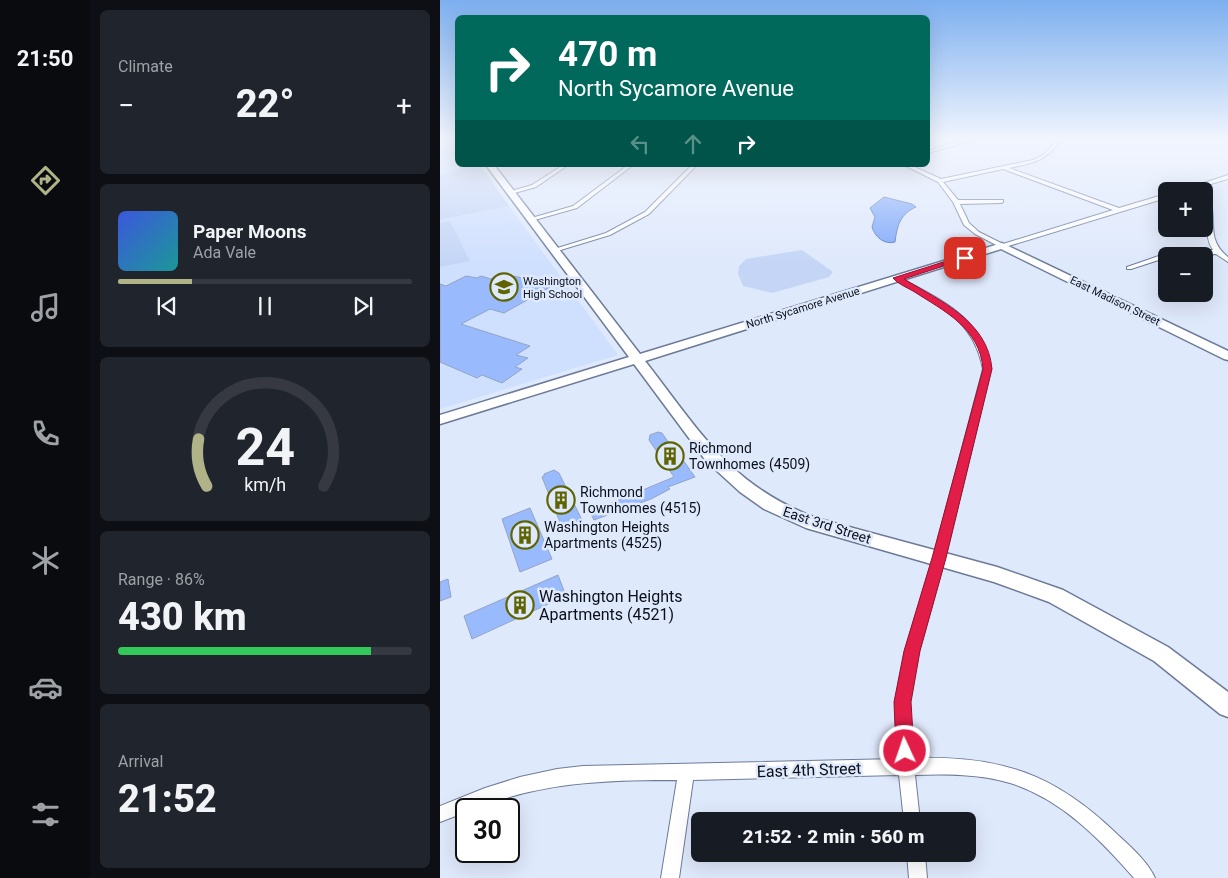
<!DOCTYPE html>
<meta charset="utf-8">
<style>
:root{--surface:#171b24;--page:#20242c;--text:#f1f3f6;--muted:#9ea1a6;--line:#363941;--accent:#afb387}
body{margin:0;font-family:Roboto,sans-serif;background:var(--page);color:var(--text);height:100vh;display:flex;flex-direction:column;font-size:19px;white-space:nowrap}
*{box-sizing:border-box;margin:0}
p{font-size:16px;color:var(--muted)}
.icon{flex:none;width:28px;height:28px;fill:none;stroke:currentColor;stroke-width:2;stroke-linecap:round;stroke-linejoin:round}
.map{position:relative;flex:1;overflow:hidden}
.details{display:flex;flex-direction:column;gap:10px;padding:10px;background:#0d0f14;width:350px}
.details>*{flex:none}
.banner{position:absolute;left:15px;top:15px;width:475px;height:152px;border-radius:8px;box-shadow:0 5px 20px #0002;background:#00695c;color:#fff;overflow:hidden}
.controls{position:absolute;left:718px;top:182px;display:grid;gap:10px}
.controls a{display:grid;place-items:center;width:55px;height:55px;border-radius:8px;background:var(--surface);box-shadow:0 5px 20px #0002;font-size:25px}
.speed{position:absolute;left:15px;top:798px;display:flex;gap:10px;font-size:25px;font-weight:700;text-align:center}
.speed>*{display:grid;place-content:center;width:65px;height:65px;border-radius:50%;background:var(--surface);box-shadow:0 5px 20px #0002;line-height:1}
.speed .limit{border:2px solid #111;border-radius:8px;background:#fff;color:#111}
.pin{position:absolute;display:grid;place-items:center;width:42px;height:42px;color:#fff;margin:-21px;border-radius:10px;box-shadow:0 2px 8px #0006}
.me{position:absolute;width:55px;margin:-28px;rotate:357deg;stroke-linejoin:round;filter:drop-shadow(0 0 4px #0008)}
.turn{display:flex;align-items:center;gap:18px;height:105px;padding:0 20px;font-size:22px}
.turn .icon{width:65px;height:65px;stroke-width:2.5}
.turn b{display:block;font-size:35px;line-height:42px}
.lanes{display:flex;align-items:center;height:48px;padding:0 20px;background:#0003;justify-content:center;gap:25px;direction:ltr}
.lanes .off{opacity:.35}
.big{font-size:38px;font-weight:800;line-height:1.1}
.details .tile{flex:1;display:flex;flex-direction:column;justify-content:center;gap:8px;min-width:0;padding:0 18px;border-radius:8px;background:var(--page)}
.details .dial{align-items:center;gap:0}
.dial svg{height:130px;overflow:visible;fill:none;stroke:var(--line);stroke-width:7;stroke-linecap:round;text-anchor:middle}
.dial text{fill:var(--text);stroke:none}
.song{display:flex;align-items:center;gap:15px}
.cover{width:60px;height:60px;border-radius:8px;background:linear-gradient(135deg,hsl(230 70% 55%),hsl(180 70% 35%))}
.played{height:5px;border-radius:2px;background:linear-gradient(90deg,var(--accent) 25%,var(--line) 25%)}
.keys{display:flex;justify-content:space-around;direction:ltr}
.heat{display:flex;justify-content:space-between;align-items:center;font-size:28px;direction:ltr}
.charge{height:8px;border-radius:4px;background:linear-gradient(90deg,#34c759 86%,var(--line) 0)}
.trip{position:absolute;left:251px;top:812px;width:285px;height:50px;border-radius:8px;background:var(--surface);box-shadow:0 5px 20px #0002;font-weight:800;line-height:50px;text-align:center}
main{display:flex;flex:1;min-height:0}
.tab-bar{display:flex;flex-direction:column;width:90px;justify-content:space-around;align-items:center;background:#090b0e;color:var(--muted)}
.tab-bar .icon{width:35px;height:35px}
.tab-bar .current{color:var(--accent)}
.tab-bar b{font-size:22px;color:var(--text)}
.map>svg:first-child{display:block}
</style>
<main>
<nav class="tab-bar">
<b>21:50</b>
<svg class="icon current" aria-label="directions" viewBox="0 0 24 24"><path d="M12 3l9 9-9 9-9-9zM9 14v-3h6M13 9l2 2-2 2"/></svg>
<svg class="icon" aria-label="music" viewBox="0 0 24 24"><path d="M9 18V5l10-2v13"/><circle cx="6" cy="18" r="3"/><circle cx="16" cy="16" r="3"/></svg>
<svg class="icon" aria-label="phone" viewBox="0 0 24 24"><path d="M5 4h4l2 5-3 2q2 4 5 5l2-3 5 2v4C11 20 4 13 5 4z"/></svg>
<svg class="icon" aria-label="climate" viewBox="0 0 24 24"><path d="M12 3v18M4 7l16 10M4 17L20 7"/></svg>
<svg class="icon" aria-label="car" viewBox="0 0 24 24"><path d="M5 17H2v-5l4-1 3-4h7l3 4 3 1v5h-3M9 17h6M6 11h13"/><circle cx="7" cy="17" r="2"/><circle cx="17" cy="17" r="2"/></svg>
<svg class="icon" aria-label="filters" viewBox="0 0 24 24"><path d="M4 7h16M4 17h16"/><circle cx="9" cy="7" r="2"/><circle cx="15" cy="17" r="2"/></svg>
</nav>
<section class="details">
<div class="tile"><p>Climate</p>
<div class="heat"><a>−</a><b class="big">22°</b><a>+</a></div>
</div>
<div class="tile">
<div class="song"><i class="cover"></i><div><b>Paper Moons</b><p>Ada Vale</p></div></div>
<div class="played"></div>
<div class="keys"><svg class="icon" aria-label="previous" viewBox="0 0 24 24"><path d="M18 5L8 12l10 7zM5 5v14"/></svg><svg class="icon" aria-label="pause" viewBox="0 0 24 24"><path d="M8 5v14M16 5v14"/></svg><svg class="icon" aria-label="next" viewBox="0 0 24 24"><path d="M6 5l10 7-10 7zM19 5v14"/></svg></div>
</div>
<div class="tile dial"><svg viewBox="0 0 100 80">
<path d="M14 69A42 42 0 1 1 86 69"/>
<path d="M14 69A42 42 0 0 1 9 40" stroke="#afb387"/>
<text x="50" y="56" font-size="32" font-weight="700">24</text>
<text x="50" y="72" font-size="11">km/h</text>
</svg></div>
<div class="tile"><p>Range · 86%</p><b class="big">430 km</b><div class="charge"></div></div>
<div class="tile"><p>Arrival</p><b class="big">21:52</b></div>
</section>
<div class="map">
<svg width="788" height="878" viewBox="0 0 788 878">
<rect width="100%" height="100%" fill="#dfe9fc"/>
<path fill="#cfdffe" d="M0,140H17L18,165H32L0,176Z
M69,206L178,355L0,409V220Z"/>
<path fill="#c4d5f6" d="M31,165H40L69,206L0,220V176Z
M10,221L30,261L0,267V223Z
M362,250L393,272L389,277L332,293L303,286L298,274L299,266L306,259Z"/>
<path fill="#7ea7fa" stroke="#5b79b6" d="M444,197L472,204L476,207C460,214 457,226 455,242C444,245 435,237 432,227L435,217L430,208Z"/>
<path fill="#99bbfe" stroke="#94a3c1" d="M26,276L37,278L41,276L51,279L57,276L66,279L73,276L114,285L64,313L50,309L21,324L90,346L76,355L88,358L75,367L82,369L62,383L42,375L37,378L0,362V284L6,286Z
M218,432L222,433L229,443H231L255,477L228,487L230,489L211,499L154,520L150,512L234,477L209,440L210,435Z
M114,470L119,473L143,522L123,530L102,477L104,476V474Z
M90,508L112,559L80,572L62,519Z
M118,575L126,596L32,639L24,616Z
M8,579L11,597L0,601V582Z"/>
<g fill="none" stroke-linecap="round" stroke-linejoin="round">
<g stroke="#6d7b98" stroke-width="2">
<path id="street" d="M525,140H534L488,153V151Z
M612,140H616L617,145C602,163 591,163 569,168L679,208L726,194V198L562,248L535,234L524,225L513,202L498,182L464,165H470L501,179L593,160L603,155L613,145ZM563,169L673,210L563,244L539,232L529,223L520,204L561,203L563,202V200H518L503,182Z
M123,165H128L96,187L71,194L68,192L92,185Z
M188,165H193L137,208L91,221L88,219L133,206Z
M252,165H257L209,214L170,235L114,252L111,250L166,233L205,212Z
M788,175V179L747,191H739Z
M764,197C783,210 761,236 788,257V262L776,254L734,255L691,269H687V267L733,251L773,250C765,238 768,227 767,213C767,208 764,203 764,197Z
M455,277H459C502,301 541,316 551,369L505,558L479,651L469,702L473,758C562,756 614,773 678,835C691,847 708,862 715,878H694C660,839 621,799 570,783C540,774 506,774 475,775L480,821H464L459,775L253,780L239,878H221L237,780C164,780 103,782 34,809H26V812L0,822V806L45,788L80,777L117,769L143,766L458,759L455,702L465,651L493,558L543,369C533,317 496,304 455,279Z
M467,854H485L487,878H469Z"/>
</g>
<g stroke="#6d7b98" stroke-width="3">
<path id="secondary" d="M46,165H54L200,354L562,243L788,351V360L784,359L561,249L205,361C259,430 289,485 376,518L557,567L623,590L728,647L788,692V717L780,714L714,661L609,602L554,582L366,528L324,509L300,492L266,461L194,364L0,424V415L189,357Z"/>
</g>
<use href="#street" fill="#fff" fill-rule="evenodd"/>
<use href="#secondary" fill="#fff" fill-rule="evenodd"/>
</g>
<linearGradient id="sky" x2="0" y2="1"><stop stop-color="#7dafef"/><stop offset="0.53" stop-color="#f1f5fe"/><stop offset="1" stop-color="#f1f5fe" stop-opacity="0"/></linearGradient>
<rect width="788" height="263" fill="url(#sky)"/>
<path fill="#e11d48" stroke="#92132f" d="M522,256L528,258L464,279C500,301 548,321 552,369L506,558L480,651L471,702L474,751L472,757L465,760L459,757L456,751L454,702L464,651L492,558L543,369C540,328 504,311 473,291C466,287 458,284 453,278Z"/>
<defs>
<g id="school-ring" transform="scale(1.4375)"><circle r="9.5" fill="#dfe9fc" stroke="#5f6400" stroke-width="1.5"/><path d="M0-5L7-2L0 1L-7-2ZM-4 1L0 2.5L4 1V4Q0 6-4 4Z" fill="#5f6400"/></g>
<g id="building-ring" transform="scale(1.4375)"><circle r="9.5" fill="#dfe9fc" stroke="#5f6400" stroke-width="1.5"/><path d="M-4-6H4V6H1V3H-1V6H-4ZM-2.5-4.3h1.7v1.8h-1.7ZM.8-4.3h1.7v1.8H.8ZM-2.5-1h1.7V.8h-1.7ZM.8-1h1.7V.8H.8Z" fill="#5f6400"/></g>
</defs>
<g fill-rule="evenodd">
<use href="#school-ring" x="64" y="287"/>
<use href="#building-ring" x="230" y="456"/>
<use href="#building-ring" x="121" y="500"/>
<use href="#building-ring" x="85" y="535"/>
<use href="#building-ring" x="80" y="605"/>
</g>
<g text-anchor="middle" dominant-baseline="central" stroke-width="5" stroke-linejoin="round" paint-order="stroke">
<g font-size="11" fill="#0a0f19" stroke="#dfe9fc" text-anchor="start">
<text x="83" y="281">Washington<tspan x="83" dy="13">High School</tspan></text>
</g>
<g font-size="11" fill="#0a0f19" stroke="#dfe9fc">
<text transform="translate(675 301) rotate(26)">East Madison Street</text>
<text transform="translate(363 308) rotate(-17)">North Sycamore Avenue</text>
</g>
<g font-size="14" fill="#0a0f19" stroke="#dfe9fc" text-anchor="start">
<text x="249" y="448">Richmond<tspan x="249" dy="16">Townhomes (4509)</tspan></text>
<text x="140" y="492">Richmond<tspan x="140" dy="16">Townhomes (4515)</tspan></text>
<text x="104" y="527">Washington Heights<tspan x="104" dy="16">Apartments (4525)</tspan></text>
</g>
<g font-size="14" fill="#0a0f19" stroke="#dfe9fc">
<text transform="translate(387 525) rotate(18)">East 3rd Street</text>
</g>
<g font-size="16" fill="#0a0f19" stroke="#dfe9fc" text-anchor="start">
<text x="99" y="596">Washington Heights<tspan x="99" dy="18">Apartments (4521)</tspan></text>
</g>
<g font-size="16" fill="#0a0f19" stroke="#dfe9fc">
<text transform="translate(369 770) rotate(-2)">East 4th Street</text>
</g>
</g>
</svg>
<div class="controls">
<a>+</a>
<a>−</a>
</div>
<div class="speed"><div class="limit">30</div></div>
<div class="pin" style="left:525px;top:258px;background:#d93025"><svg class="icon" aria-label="arrive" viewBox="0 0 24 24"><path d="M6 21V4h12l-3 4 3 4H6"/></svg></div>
<svg class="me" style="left:465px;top:751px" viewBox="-20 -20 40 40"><circle r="17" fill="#e11d48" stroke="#fff" stroke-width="3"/><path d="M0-11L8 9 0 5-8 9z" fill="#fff"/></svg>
<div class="trip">21:52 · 2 min · 560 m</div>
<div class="banner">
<div class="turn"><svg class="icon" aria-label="right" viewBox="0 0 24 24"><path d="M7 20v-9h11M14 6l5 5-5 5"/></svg><div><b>470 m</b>North Sycamore Avenue</div></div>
<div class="lanes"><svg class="icon off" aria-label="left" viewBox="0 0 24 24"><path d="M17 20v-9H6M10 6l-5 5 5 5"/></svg><svg class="icon off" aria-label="ahead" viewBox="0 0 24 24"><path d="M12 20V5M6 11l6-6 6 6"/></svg><svg class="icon" aria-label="right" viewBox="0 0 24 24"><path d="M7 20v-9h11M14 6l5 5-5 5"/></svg></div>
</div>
</div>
</main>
